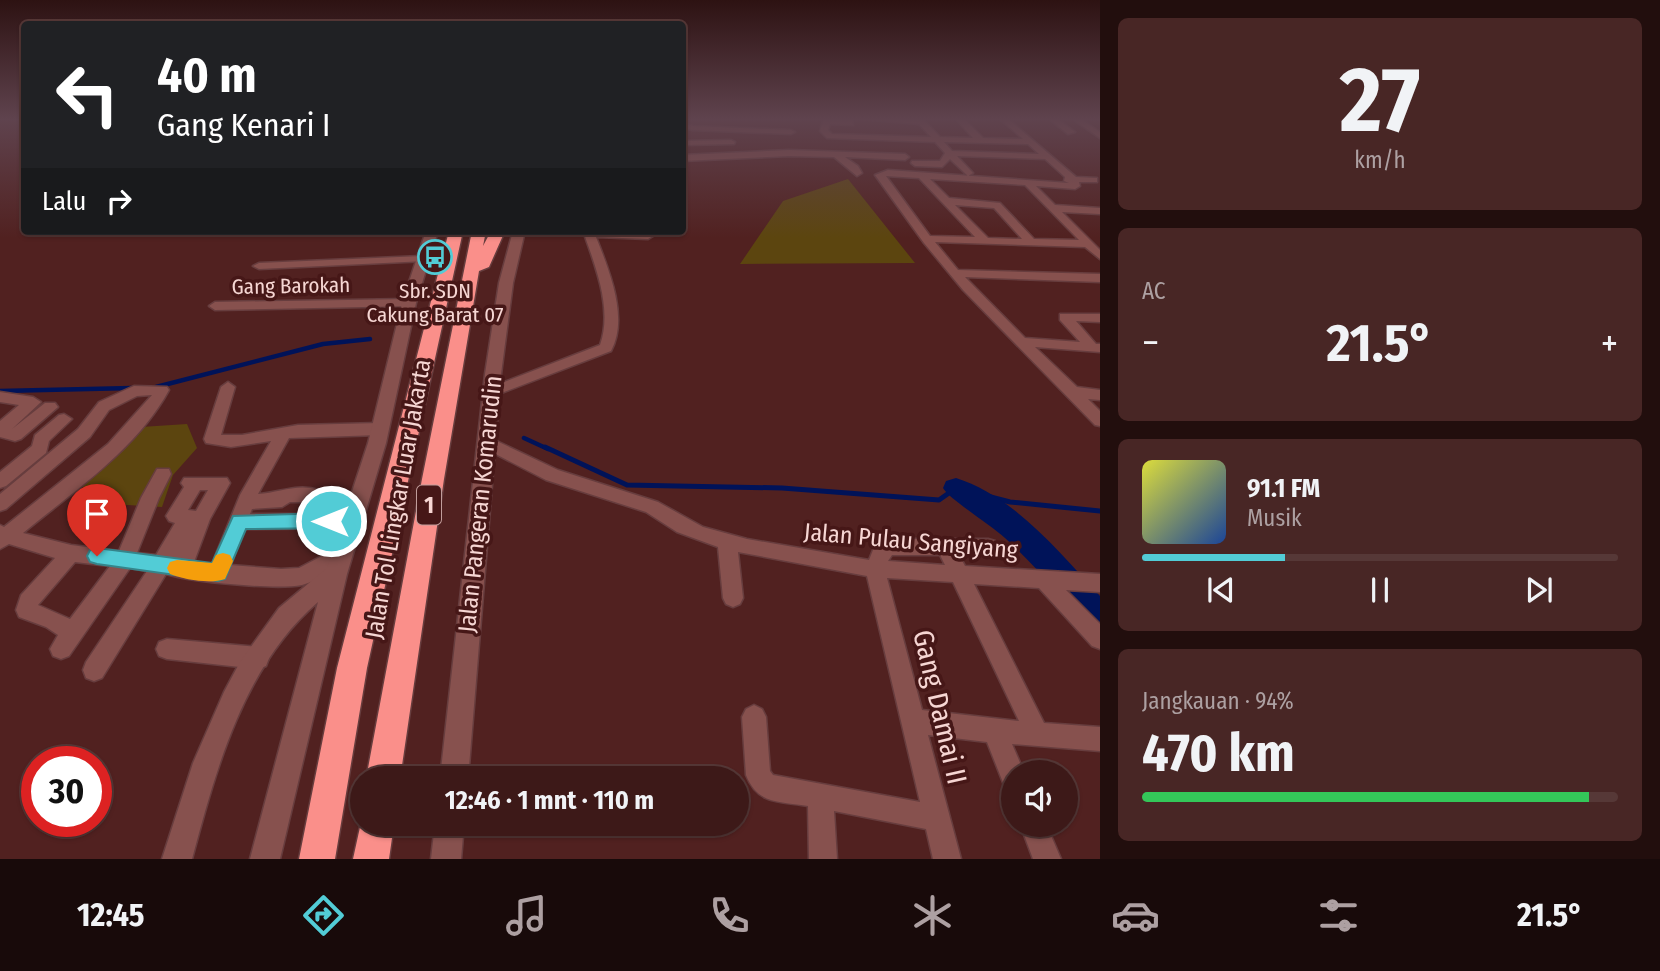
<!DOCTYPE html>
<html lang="id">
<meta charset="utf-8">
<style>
:root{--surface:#3d1918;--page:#482625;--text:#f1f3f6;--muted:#ada0a2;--line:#563837;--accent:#52ccd6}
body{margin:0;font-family:"Fira Sans Condensed",sans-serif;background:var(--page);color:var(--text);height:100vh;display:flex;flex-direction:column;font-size:26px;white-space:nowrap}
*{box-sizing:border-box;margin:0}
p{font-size:23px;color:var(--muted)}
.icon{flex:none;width:38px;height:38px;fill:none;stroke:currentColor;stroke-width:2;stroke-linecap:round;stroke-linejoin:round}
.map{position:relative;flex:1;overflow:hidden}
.details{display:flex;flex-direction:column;gap:18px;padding:18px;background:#220e0d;width:560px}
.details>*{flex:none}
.hud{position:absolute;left:21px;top:21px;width:665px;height:214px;border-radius:7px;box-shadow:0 2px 5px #0004,0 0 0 2px var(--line);background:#202124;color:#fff;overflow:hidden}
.tools{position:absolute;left:1001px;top:760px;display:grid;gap:14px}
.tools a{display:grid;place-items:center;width:77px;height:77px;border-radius:50%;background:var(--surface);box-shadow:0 2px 5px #0004,0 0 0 2px var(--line);font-size:35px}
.speed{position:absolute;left:21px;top:746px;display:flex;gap:14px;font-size:35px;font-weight:700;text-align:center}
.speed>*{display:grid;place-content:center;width:91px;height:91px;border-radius:50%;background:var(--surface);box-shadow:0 2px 5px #0004,0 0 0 2px var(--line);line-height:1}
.speed .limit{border:10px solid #d22;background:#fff;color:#111}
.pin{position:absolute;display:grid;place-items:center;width:60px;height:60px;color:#fff;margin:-72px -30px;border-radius:50% 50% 50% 0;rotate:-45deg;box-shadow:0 0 7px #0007}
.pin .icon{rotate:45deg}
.me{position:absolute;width:77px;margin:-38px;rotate:270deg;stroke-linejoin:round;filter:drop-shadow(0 0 5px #0008)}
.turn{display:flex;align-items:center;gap:24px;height:147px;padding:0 21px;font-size:32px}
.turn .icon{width:91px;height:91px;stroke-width:2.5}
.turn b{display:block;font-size:49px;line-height:60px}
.then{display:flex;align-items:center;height:66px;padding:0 21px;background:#0003;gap:14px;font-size:26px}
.big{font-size:52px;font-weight:700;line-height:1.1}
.details .widget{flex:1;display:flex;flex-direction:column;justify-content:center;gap:10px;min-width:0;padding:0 24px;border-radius:10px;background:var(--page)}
.details .dial{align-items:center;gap:0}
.dial b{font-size:91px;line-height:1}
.song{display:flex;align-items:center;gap:21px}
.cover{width:84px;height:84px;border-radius:10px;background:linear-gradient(135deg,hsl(60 70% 55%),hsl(220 70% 35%))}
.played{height:7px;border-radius:4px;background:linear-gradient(90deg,var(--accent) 30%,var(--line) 30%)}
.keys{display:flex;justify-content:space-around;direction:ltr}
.heat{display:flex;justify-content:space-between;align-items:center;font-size:38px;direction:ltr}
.charge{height:10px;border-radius:5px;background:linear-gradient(90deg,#34c759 94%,var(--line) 0)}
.trip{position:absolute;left:350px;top:766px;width:399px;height:70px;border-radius:35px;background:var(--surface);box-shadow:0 2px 5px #0004,0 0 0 2px var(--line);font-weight:700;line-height:70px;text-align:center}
.tab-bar{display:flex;height:112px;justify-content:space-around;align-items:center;background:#180a0a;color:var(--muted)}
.tab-bar .icon{width:49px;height:49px}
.tab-bar .selected{color:var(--accent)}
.tab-bar b{font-size:32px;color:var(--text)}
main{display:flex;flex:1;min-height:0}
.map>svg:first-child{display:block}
</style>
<main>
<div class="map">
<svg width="1100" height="859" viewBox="0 0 1100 859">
<rect width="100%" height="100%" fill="#512120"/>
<path fill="#5c450f" d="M848,179L915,263L740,264L783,201Z
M187,424L197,448L173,475L162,507L110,504L76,483L141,427Z"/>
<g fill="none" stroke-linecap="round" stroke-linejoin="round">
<path stroke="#001359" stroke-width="4.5" d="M156,387L323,344L370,339
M0,391L133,388
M524,438L548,449"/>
<path stroke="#001359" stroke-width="5" d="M545,447L627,485L782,488L939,500L956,488L1010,502L1100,511"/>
<path fill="#001359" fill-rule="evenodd" d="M956,478C1014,496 1060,553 1100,596V634L1089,630C1062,598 1036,566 1005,538C991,525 949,499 943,488L946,481Z"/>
<g stroke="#673d3e" stroke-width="3">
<path id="minor" d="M824,118L845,120L844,118H852L853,125L830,124L828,130L832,134L931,137L919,124L862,119L922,118L940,137L973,138L955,118H963L983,138L1023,139L999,118H1007L1076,177L1097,178V182H1079L1080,186L1075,189L1036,186L1055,205L1100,208V214L1062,212L1100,250V259L1085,247L935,242L958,270L1100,274V282L965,277L1025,338L1080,342L1060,320V314H1100V322L1076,321L1096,344H1100V352L1035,347L1077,387L1100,390V400L1088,399L1100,411V426L1095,425L963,290L924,243L875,175L888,170L1069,183L1064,181L1065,177L1045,159L957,156L973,173L968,176L950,159L942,167L915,166L911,163L912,161H940L945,153L935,142L827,138L820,131ZM944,142L1028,144L1039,154L952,151ZM886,176L919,178L975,237L930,236ZM930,179L1025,185L1079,240L1034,239L1000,203L949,198ZM955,205L994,208L1022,239L988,238Z
M1048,118H1056L1075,132L1068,134Z
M1071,118H1079L1100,132V138Z
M682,123L693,126L791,130L795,132L791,134L693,130L682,128Z
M731,140L735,142L734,144L682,145V141Z
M789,150L905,154L909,157L905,160L845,157L858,166L862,173L857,176L834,157L789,156L682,161V155Z
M583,231L648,233L653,236L648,239L596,237C609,270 629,318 611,351L496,395H486L484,392L486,389L600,345C613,309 595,265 583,231Z
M422,256L426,257V261L259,269L253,266L259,263Z
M409,299L413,300V306L215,310L209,306L215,302Z
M228,382L235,387L221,435H242L298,425L380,423L388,429L380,435L289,438L258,494C279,493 297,483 319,490L322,495L319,514L358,516L361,521L358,526L352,528L244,529L230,565L281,569L299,568L343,545L350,547L352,553L350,559C335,567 318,581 302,585C275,590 193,582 166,574L102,678L94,681L86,678L83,670L86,662L147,571L130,568L69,656L61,659L53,656L50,649L58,635L46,627L19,617L16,610L21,595L55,558L9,544L0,549V525L4,527L108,444L152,395L137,396L109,410L90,437L6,509L0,511V494L78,429L99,402L134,386L167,387L169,390C137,449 74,491 23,533L71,545L119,551L141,498L157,469H169L171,474L159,498L137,553L156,555L175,523L169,521L166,516L184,487L181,483L184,478H227L230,483L210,519L194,562L212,564L240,495L271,441L231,447L206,443L204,439L221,387ZM200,490H208L196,511L188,510ZM290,502H303L301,514H250L252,509L282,507ZM75,562L110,566L70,619L38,605Z
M0,392L33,397L41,402L12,429L45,403H55L58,407L21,439L15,441L0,437V421L19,405L0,402Z
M64,414L72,419L49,441L46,453L6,486L0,488V472L32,446L35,435L59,415Z
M488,437L558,470L658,502L703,527L747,539L869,560L875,545L889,539H988L995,541L997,547L995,553L959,555L965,566L1100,574V592L1066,590L1100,624V649L1092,646L1039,588L974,584L1044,723L1100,727V751L1012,744L1024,772H1013V788L1004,785L987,742L928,735L961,859H933L926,829L834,811L837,859H809L808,806C779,801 758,805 746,775L742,717L746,709L754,705L762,709L766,717L770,771L773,775L920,802L867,576L738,552L743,598L740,604L733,607L726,604L723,598L718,547L677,532L646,512L546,480L482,447L480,443ZM892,555H940L945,565L888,561ZM887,578L953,582L1019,721L922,710Z
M167,639L258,647L266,650L269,658L266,666L258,669L167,659L159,656L156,649L159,642Z
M1020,824H1046L1061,859H1033Z"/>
</g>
<g stroke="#673d3e" stroke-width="3">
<path id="tertiary" d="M426,231H438L416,303L386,443L347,574L280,859H250L318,602C244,665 216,769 192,859H162L193,763L224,692L240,662L279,608L327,568L368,443L402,303Z
M513,231H525L513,283L501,374L468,779H440L485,374L499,283Z
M435,824H464L461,859H431Z"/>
</g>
<g stroke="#673d3e" stroke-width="3">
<path id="motorway" d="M449,231H463L367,668L335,859H299L337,668Z
M472,231H486L483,246L491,231H505L489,267L479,271L444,479L400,779H366L422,479Z
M362,818V824H394L389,859H353Z"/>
</g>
<use href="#minor" fill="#87514e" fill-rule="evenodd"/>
<use href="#tertiary" fill="#87514e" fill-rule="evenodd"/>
<use href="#motorway" fill="#fa8f8a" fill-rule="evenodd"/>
</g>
<linearGradient id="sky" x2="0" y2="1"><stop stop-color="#2d1212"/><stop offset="0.5" stop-color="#5f434e"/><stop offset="1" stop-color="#5f434e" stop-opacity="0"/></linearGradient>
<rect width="1100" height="238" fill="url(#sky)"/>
<path fill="#52ccd6" stroke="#35858b" stroke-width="2" d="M331,513L337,516L340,521L337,526L331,528L246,529L225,579L218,581L97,564L90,562L87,556L90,550L97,548L212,563L233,516Z"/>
<path fill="#f59e0b" d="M223,553L230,555L233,561L225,579C211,584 185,580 170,574L167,568L170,562L177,560L212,563L216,555Z"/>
<defs>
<g id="bus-ring" transform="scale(1.75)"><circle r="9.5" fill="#461717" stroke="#52ccd6" stroke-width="1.5"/><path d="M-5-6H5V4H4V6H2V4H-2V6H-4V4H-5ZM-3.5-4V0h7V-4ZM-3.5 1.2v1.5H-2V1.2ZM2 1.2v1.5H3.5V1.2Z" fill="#52ccd6"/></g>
</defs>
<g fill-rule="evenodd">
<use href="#bus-ring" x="435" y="257"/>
</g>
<g text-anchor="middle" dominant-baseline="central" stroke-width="7" stroke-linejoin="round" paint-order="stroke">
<g font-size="21" fill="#f6d6d3" stroke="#461717">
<text transform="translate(291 286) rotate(-1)">Gang Barokah</text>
</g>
<g font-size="21" fill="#f6d6d3" stroke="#461717">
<text x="435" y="291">Sbr. SDN<tspan x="435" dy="24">Cakung Barat 07</tspan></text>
</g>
<rect fill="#461717" stroke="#c19d9b" stroke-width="2" x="417" y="485.5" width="24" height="39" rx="5"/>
<g font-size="23" font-weight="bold" fill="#f6d6d3">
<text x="429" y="505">1</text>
</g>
<g font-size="24" fill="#f6d6d3" stroke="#461717">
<text transform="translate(398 499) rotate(-80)">Jalan Tol Lingkar Luar Jakarta</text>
<text transform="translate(480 504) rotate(-84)">Jalan Pangeran Komarudin</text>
<text transform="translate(911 541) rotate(5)">Jalan Pulau Sangiyang</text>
</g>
<g font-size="28" fill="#f6d6d3" stroke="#461717">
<text transform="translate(940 707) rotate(77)">Gang Damai II</text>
</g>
</g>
</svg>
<div class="tools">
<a><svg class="icon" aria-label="sound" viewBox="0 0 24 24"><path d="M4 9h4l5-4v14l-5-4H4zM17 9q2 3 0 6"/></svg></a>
</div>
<div class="speed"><div class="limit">30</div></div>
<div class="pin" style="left:97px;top:556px;background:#d93025"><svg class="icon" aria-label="arrive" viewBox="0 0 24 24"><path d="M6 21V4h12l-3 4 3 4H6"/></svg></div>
<svg class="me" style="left:331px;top:521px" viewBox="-20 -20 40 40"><circle r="17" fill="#52ccd6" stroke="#fff" stroke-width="3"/><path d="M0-11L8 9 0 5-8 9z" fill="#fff"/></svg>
<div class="trip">12:46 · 1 mnt · 110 m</div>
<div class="hud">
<div class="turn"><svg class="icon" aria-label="left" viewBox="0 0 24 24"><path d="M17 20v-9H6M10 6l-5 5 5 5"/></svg><div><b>40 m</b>Gang Kenari I</div></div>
<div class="then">Lalu<svg class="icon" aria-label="right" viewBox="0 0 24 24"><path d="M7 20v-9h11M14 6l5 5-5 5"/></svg></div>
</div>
</div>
<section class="details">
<div class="widget dial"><b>27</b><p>km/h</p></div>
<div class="widget"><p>AC</p>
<div class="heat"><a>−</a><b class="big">21.5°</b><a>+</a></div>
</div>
<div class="widget">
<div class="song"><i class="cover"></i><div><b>91.1 FM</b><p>Musik</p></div></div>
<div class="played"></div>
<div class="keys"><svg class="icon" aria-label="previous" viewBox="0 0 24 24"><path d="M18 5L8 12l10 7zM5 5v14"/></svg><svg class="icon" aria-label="pause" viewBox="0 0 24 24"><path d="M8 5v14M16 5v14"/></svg><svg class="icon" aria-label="next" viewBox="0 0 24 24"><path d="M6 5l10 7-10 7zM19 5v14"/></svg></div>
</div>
<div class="widget"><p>Jangkauan · 94%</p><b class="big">470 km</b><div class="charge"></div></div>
</section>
</main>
<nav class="tab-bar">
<b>12:45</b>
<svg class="icon selected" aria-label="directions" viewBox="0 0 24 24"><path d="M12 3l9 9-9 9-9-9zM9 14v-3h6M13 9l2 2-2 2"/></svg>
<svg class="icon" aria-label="music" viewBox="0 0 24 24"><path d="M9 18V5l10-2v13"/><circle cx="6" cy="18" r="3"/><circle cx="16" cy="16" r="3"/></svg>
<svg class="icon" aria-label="phone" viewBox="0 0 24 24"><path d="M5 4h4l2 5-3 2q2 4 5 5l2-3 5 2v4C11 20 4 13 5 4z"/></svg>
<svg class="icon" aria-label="climate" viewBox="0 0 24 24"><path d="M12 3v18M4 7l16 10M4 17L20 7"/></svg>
<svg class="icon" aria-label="car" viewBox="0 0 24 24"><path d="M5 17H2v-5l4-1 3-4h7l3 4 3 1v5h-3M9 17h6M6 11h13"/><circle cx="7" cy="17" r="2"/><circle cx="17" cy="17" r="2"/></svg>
<svg class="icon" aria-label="filters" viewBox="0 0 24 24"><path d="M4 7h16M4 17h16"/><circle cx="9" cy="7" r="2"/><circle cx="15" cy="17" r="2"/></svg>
<b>21.5°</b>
</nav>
